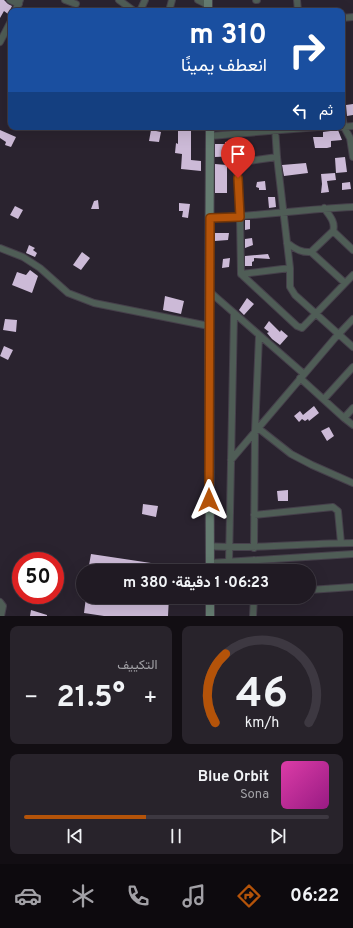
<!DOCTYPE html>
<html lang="ar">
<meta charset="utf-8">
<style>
:root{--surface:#201a23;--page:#28232b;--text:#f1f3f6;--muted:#a2a1a6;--line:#3d3841;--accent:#b45309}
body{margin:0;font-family:Overpass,Vazirmatn,sans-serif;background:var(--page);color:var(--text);direction:rtl;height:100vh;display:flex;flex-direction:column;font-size:15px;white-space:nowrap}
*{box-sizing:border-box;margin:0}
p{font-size:13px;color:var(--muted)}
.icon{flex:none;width:22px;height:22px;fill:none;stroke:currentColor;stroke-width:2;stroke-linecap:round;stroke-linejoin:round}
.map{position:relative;height:616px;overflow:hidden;direction:ltr}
.side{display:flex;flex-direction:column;gap:10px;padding:10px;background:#120e13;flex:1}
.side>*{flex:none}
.hud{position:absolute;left:8px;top:8px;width:337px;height:122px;border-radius:8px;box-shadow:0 4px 16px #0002,0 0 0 1px var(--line);direction:rtl;background:#1a4fa0;color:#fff;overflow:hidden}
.speed{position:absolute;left:12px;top:552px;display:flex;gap:8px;font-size:20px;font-weight:700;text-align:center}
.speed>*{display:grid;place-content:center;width:52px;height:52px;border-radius:50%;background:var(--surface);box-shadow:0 4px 16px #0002,0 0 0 1px var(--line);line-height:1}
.speed .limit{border:6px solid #d22;background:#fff;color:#111}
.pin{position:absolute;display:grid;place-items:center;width:34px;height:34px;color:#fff;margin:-41px -17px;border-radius:50% 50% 50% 0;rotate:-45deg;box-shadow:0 0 4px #0007}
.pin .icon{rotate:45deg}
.me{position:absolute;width:44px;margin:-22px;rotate:0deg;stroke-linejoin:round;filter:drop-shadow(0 0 3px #0008)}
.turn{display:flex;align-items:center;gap:14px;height:84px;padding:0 12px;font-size:18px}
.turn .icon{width:52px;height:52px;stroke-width:2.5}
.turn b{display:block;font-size:28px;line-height:34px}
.then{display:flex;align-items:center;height:38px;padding:0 12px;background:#0003;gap:8px;font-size:15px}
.big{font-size:30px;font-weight:700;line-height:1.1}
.side .card{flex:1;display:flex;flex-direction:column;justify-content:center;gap:6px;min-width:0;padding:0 14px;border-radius:8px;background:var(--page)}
.side .dial{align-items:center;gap:0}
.dial svg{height:104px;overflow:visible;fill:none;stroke:var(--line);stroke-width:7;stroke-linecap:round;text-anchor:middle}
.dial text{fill:var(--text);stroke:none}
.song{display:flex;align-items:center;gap:12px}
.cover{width:48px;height:48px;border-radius:6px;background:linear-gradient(135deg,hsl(320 70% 55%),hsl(310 70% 35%))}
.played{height:4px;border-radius:2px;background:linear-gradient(90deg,var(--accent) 40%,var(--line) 40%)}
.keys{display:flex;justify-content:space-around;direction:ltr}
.heat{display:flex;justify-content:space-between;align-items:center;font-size:22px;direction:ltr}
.side .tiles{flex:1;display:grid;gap:10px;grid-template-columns:1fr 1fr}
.card:last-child{grid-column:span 2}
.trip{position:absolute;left:76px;top:564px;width:240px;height:40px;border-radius:20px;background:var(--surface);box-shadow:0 4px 16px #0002,0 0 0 1px var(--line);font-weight:700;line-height:40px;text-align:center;direction:rtl}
.tabs{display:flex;height:64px;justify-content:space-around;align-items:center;background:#0d0a0e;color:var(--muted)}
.tabs .icon{width:28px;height:28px}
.tabs .current{color:var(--accent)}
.tabs b{font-size:18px;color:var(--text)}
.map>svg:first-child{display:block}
</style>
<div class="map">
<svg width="353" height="616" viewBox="0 0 353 616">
<rect width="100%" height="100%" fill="#2a232f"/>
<path fill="#ccbad7" d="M0,0H4L8,4L12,6L8,14L4,11L0,18Z
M353,104V115L347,116L346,105Z
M178,127H191V160L201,161V171L181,169L182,154L175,153L176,143L178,144Z
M0,130L16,137L11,147L5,145L6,142L0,138Z
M151,130L161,132L159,142L149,141Z
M338,130L342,140L331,141V147L327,148H315L313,137H323V132Z
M235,141L236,156L215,157V144H225V142Z
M345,157L347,172L336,173L335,158Z
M306,163L308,173L284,176L282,165Z
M215,164L227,165V193H215Z
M335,173L336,180L327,181L329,192L321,193L322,184L321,174Z
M265,181L266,190H259V188L256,187L257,182Z
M350,182L351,189L342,190V183Z
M268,197H275L276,207L269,208Z
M98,200L99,209H91L94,201Z
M179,203L190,204L188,218L182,217L183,211H179Z
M15,206L23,210L18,219L10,215Z
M245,220H250V229L245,230Z
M215,233H229L228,240L215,241Z
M252,238L253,245L245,248V239Z
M29,245L35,248L33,250L37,253L35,257L26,253Z
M82,252L90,258L81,270L73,265Z
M268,254L270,259L254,258V261L252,262V266H245V256Z
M230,258L229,267L222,268L223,259Z
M30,270L38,276L32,293L12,285L17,272L26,275Z
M165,296L184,301L181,314L163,310Z
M247,298L254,304L244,315L239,310Z
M5,319L17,320L16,332L3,330Z
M269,321L280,332L281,330L288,336L280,345L272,339L267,333L269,332L264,328Z
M4,346L13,350L8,360L0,356Z
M314,406L319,413L309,421L308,419L305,421L302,419L299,422L294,416L300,411L303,415Z
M329,427L334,436L327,441L321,431Z
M288,490V501H278L277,491Z
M143,504L158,506L156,517L142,514Z
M91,554L171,566V571H88Z
M86,597H169L168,616H104L84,613Z
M31,610L47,615V616H30Z"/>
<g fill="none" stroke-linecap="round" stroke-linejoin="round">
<g stroke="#46404b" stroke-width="8">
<path id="minor" d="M10,0L19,4
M65,0L76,4
M119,0L134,11
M198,0L208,5
M256,0H257
M297,0L298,11
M15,11L20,0
M140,11L145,0
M169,11L172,0
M342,18L353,17
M0,42L11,21
M342,115L344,127L350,138L353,157
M275,127L277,157L290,268V287L295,295L353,347
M342,127L353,126
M210,136L318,127
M277,157L242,162L237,165L240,217L241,274L297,326L302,328L353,275
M210,218C258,216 305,209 353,207
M333,231L353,250
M287,243C295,248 300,253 311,252L333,231C336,222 329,215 324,208
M0,248L23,257L40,268L68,293L94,303L209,326
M311,252L345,283
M241,274L290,268
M210,292L304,374
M300,378L344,418L353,425
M324,399L353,367
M344,418L353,408
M258,428L291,454L312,465L353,483
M231,460L335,338L353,319
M254,515L333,507L338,511L341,543
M209,546C257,550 305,543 353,543
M254,548L255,431L259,336
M229,562L234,314
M210,563L353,554
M254,571V560
M309,590L353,587
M0,602L3,606L1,616
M253,616L254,597"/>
</g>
<g stroke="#46404b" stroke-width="10">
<path id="secondary" d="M208,0V11
M210,571L209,326L210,127
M210,597V616"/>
</g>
<use href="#minor" stroke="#4f5d56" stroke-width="6"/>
<use href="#secondary" stroke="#657c71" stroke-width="8"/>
</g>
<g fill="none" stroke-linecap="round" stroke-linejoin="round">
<g stroke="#753606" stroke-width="10">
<path id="route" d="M209,500L210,218L240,217L238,178"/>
</g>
<use href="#route" stroke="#b45309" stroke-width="7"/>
</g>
</svg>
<div class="speed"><div class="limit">50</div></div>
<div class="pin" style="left:238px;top:178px;background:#d93025"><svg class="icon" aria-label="arrive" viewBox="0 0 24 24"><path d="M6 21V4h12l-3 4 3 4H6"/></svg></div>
<svg class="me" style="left:209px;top:500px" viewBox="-20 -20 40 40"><path d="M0-17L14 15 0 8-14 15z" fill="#b45309" stroke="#fff" stroke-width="4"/></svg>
<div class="trip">06:23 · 1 دقيقة · 380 m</div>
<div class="hud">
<div class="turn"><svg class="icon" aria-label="right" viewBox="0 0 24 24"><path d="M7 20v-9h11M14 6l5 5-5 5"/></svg><div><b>310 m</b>انعطف يمينًا</div></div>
<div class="then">ثم<svg class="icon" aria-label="left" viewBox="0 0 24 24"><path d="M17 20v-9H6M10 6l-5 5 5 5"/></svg></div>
</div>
</div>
<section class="side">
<div class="tiles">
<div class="card dial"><svg viewBox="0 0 100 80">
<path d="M14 69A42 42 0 1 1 86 69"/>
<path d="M14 69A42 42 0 0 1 22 16" stroke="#b45309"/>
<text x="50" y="56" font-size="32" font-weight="700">46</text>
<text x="50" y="72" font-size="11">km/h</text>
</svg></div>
<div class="card"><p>التكييف</p>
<div class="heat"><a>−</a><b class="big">21.5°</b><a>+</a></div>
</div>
<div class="card">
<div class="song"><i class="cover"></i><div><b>Blue Orbit</b><p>Sona</p></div></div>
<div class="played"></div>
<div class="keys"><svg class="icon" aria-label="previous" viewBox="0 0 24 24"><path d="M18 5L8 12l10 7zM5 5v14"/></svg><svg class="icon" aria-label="pause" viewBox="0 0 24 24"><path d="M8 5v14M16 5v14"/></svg><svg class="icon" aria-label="next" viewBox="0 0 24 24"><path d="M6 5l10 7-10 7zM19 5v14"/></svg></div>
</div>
</div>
</section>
<nav class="tabs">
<b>06:22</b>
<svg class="icon current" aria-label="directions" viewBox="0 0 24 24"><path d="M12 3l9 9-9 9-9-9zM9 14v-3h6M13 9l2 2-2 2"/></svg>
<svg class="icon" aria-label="music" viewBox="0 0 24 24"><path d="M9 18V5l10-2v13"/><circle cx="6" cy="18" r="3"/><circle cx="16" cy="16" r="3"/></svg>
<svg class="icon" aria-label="phone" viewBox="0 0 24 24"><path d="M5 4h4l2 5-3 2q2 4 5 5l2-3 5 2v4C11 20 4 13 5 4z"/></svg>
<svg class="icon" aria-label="climate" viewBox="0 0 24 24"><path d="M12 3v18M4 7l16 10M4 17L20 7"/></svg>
<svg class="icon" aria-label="car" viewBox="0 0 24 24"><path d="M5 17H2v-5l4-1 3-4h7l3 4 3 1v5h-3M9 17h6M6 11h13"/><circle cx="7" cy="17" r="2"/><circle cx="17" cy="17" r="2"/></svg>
</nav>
